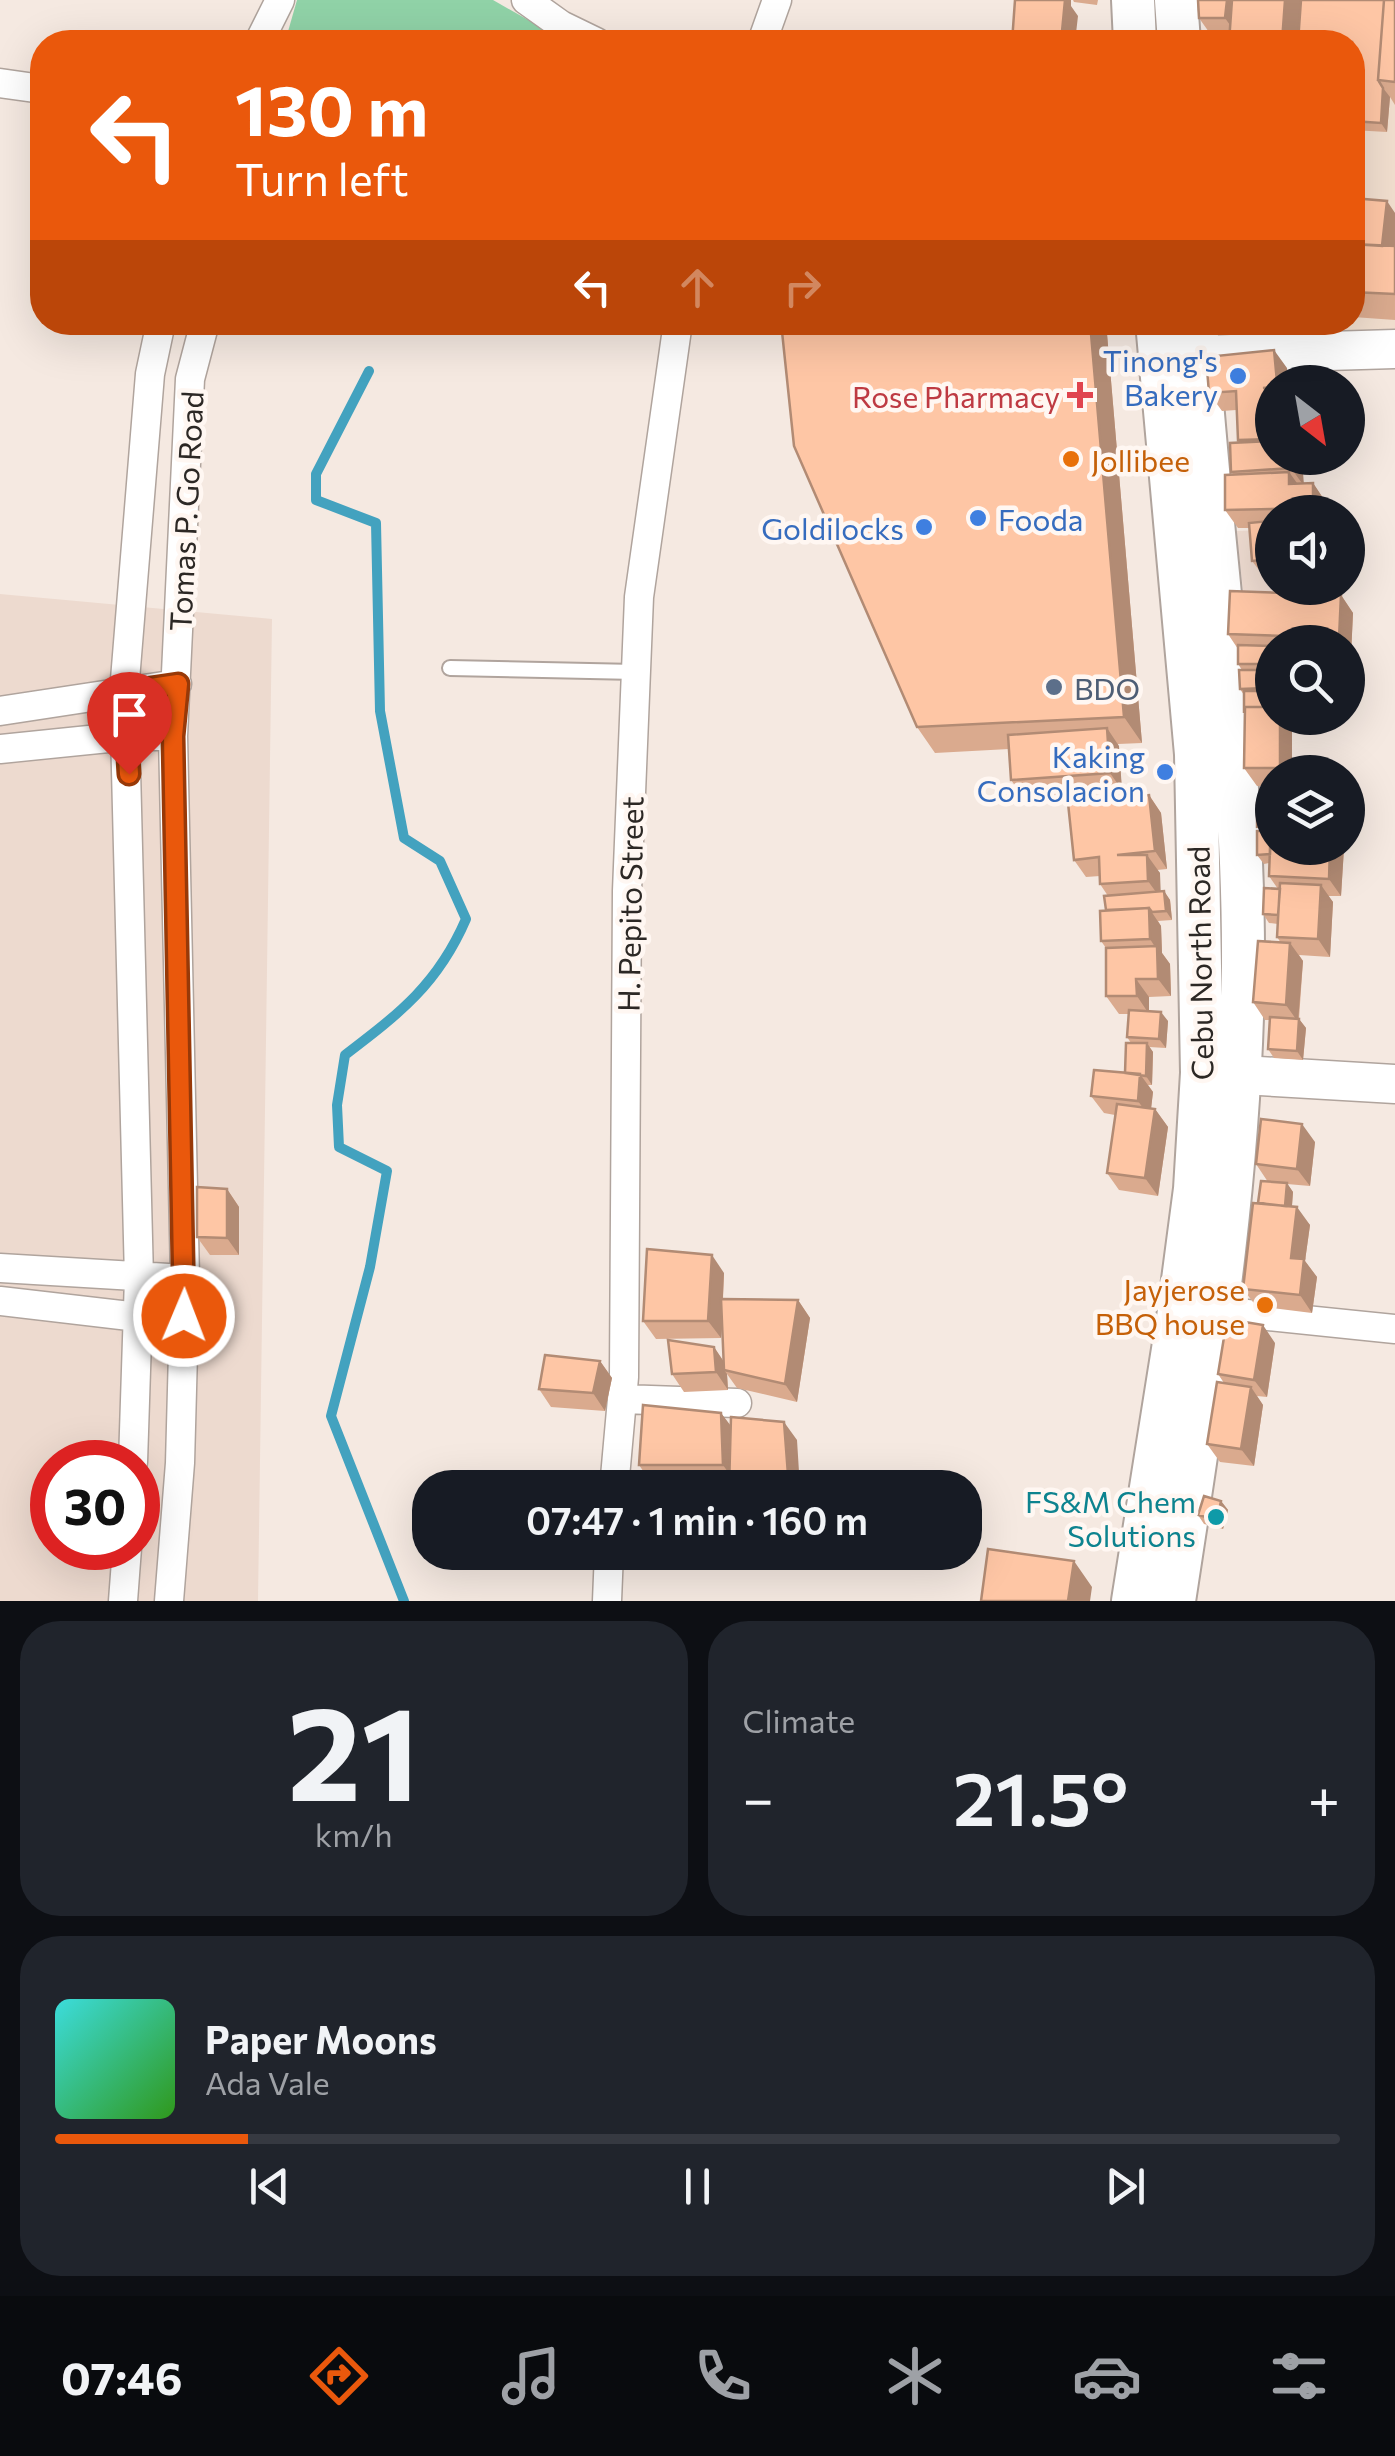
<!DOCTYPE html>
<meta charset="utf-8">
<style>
:root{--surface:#171b24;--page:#20242c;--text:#f1f3f6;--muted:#9ea1a6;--line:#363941;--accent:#ea580c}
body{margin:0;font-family:Commissioner,sans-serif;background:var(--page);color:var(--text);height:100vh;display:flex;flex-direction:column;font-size:38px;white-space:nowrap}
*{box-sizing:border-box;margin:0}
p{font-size:32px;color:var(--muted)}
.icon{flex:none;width:55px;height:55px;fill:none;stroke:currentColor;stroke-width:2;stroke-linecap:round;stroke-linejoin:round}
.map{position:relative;height:1601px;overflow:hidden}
.side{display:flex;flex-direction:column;gap:20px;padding:20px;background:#0d0f14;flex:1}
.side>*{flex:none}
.guide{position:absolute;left:30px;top:30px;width:1335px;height:305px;border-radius:40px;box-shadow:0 10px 40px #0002;background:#ea580c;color:#fff;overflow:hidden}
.needle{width:65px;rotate:149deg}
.buttons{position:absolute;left:1255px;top:365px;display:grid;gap:20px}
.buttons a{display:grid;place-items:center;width:110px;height:110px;border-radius:50%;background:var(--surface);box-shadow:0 10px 40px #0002;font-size:50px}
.speed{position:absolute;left:30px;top:1440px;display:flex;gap:20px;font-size:50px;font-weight:700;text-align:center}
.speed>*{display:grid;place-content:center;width:130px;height:130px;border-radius:50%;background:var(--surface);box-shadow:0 10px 40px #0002;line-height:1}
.speed .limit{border:15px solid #d22;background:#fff;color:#111}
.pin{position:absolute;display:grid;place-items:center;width:85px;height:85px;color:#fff;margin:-102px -42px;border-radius:50% 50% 50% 0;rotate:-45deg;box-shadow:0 0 10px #0007}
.pin .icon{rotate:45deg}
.me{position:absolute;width:110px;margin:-55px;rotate:1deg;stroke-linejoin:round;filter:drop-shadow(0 0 8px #0008)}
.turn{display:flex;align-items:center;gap:35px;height:210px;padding:0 40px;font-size:45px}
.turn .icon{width:130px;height:130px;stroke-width:2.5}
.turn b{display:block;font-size:70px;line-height:85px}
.lanes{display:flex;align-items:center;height:95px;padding:0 40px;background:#0003;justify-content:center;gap:50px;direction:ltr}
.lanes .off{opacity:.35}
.big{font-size:75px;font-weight:600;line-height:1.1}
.side .widget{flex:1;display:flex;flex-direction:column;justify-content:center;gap:15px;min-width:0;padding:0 35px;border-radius:40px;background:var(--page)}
.side .dial{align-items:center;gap:0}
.dial b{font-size:130px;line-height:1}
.song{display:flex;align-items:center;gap:30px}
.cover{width:120px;height:120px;border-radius:15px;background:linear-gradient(135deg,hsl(180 70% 55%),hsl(110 70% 35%))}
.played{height:10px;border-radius:5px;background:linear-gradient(90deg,var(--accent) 15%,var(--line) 15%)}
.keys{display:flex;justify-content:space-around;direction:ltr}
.heat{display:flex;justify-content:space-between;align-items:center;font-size:55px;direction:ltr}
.side .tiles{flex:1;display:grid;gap:20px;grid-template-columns:1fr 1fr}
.widget:last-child{grid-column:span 2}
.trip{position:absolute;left:412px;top:1470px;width:570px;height:100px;border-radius:40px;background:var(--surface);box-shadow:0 10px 40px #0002;font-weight:600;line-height:100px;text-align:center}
.tabs{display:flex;height:160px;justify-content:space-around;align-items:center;background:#090b0e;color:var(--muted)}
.tabs .icon{width:70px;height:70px}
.tabs .on{color:var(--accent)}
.tabs b{font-size:45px;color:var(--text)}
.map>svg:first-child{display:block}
</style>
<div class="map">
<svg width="1395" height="1601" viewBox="0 0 1395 1601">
<rect width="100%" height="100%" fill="#f5e9e1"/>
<path fill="#eddacf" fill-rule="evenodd" d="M1272,530V588H1312L1313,608L1245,605L1236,531Z
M0,594L272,619L258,1601H0ZM52,1462H138V1548H52Z"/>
<path fill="#f1dece" d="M1209,0H1395V332L1229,335L1228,323L1352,322V42H1212Z"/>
<path fill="#90d2a7" d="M297,0H493L567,42H285Z"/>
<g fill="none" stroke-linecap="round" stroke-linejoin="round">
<path stroke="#43a2bf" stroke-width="10" d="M369,371L316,474V500L376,523L380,711L404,838L440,861L466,919C438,984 400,1013 345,1055L337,1105L339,1147L387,1171L370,1267L331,1416L404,1601"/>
<g stroke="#b0a49d" stroke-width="18">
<path id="lane" d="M450,668L636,672"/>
</g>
<g stroke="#b0a49d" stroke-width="31">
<path id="street" d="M526,0L561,25L596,42
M259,42L280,0
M762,42L777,0
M0,83L42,89
M0,711L177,684
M0,749L128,736H173
M0,1268L185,1279
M0,1301L138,1317H184
M1218,1311L1395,1329
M622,1399L737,1403
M133,1462L139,1278L124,692L150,374L161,322
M614,1488L624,1377L627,891L639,597L678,322
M123,1601L127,1548
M169,1601L180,1463L185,1279L173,736L190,379L205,322
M607,1601L609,1552"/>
</g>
<g stroke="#b0a49d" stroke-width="41">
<path id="secondary" d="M1198,355L1395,349
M1209,1073L1395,1084"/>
</g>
<g stroke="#b0a49d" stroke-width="46">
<path id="primary" d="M1133,0L1135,42
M1176,0L1179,42
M1133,1601L1178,1318L1195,1189L1202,1073L1196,754L1157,322
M1174,1601C1206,1389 1242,1178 1243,963C1244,751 1209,534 1196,322"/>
</g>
<use href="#lane" stroke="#fff" stroke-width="14"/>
<use href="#street" stroke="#fff" stroke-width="28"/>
<use href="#secondary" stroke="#fff" stroke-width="38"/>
<use href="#primary" stroke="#fff" stroke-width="42"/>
</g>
<path fill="#daaa8e" d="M1073,0H1098L1097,5L1074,2Z
M1395,0V105L1390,97L1387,132L1352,130V42H1216L1199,18Z
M1352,198L1395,213V320L1353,317L1352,316Z
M781,322H1106L1142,743L1118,744L1122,790L1024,798L1011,780L1009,749L935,753L917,727Z
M1236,322H1294V329L1238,326Z
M1296,322H1340L1339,329L1298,326Z
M1287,368L1272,382V458H1291L1304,483H1313L1325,501V512H1272V568L1259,570L1252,561L1249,528H1238L1225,510L1233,474L1231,472L1240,443L1238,440L1236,410L1222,411L1209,393Z
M1341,595L1353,613L1351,655H1348V642H1272V673H1270L1272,718H1318V719L1287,718L1292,725V772H1272V786H1257L1244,768V695L1240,689L1242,670L1238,664V649L1228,634Z
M1149,795L1161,813L1167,869L1157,870L1160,873V891H1164L1170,900L1172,920L1158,921L1161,926L1162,953L1170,964L1171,996L1149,997V1011L1168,1021L1166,1048L1149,1047L1153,1052L1152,1085H1148L1153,1092L1151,1108L1155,1109L1168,1127L1158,1196L1119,1190L1107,1173L1115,1115L1104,1113L1091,1096L1125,1073L1131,1043L1127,1037L1129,1014H1119L1106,996V948L1101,941L1108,896L1100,884V876L1086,877L1074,860Z
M1272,803V848H1344L1341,896H1328L1333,902L1330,957L1299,955L1303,961L1299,1019L1306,1028L1303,1060L1274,1058L1268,1049L1270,1020H1265L1253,1002L1281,943L1277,937L1278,924L1269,923L1263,914L1278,889L1269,876V863L1264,864L1257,855L1261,831L1257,827Z
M1315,1142L1310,1186L1287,1184L1293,1192L1292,1206L1310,1225L1305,1261L1317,1277L1312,1313L1256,1306L1243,1289L1258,1203L1268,1182L1256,1164Z
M227,1189L239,1207V1255H210L197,1237Z
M724,1273L723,1299L798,1300L810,1318L797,1402L737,1388L727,1374L728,1390L684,1392L672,1374L714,1347L724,1362L722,1321L721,1338L656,1339L643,1321Z
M1275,1343L1267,1397L1257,1396L1263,1405L1254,1466L1220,1462L1207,1444L1224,1383L1218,1374Z
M600,1361L612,1378L605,1411L551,1407L539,1389Z
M721,1413L730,1426L797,1440L729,1482H721L724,1488H635L648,1478L639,1465Z
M1221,1501L1228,1510L1223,1529L1204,1524L1198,1515Z"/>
<path fill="#b28b74" d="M1063,0H1071V6L1078,16L1075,42H1061Z
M1227,0H1247L1242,42L1225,18Z
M1285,0H1305L1302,42H1282Z
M1383,88L1390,97L1387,132L1381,123Z
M1387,201L1395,213V256L1382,248Z
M1090,322H1106L1142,743L1124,717Z
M1274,350L1287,368L1288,382H1277Z
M1291,458H1302L1304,486L1291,468Z
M1289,472L1302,490L1289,484Z
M1313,483L1325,501V512H1317L1313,508Z
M1269,521L1272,526V559Z
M1341,595L1353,613L1351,655L1348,650V642H1342L1339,638Z
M1267,670L1272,677V714L1271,694L1267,688Z
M1280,718H1287L1292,725V772H1283L1280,768Z
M1107,728L1119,746L1122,790L1110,773Z
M1149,795L1161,813L1167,869L1155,851Z
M1330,848H1344L1341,896L1329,879Z
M1147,855L1160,873L1161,899L1148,881Z
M1321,885L1333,902L1330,957L1318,939Z
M1164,891L1170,900L1172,920L1166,911Z
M1149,908L1161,926L1162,953L1170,964L1171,996L1158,979L1157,950L1150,939Z
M1290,943L1303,961L1298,1022L1286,1005Z
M1136,979L1149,997V1014L1137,996Z
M1161,1012L1168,1021L1166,1048L1159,1039Z
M1299,1019L1306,1028L1303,1060L1297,1051Z
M1147,1043L1153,1052L1152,1085L1146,1076Z
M1140,1074L1153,1092L1150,1118L1138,1101Z
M1155,1109L1168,1127L1158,1196L1145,1178Z
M1302,1124L1315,1142L1310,1186L1297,1169Z
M1287,1183L1293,1192L1291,1218L1284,1209Z
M227,1189L239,1207V1255L227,1238Z
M1297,1207L1310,1225L1305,1261L1317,1277L1312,1313L1300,1295L1291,1258Z
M712,1255L724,1273L721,1338L708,1321Z
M798,1300L810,1318L797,1402L785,1384Z
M1263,1325L1275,1343L1267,1397L1254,1380Z
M714,1347L726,1365L724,1370L727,1374L728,1390L716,1372Z
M600,1361L612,1378L605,1411L593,1393Z
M1251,1387L1263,1405L1254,1466L1241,1449Z
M721,1413L734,1430L735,1482L723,1465Z
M784,1422L797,1440L800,1488H789Z
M1221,1501L1228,1510L1223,1529L1217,1520Z
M1074,1561L1092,1587L1090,1601H1068Z"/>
<path fill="#fec6a5" stroke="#b28b74" stroke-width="2.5" d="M1015,0H1065L1061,42H1012Z
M1198,0H1227L1225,18H1199Z
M1232,0H1285L1282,42H1229Z
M1301,0H1384L1378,80L1383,88L1381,123L1352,121V42H1298Z
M1384,0H1395V82L1378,80Z
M1352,198L1387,201L1382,246L1352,244Z
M1352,244L1395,246V294L1352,292Z
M781,322H1090L1124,717L917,727L794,446Z
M1274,350L1277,382H1272V387L1263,388H1272V439L1238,440L1236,391L1209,393L1206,357Z
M1272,441V458H1291V468L1231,472L1230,443Z
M1289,472V484L1313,483V508L1225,510V475Z
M1269,521L1272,559L1252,561L1249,523Z
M1230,591L1341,595L1339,638L1228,634Z
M1238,645L1272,646V664H1238Z
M1239,670H1267V688L1240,689Z
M1244,691H1271V707H1245L1244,713Z
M1245,707H1272V718H1280V768H1244Z
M1107,728L1110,773L1011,780L1008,735Z
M1149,795L1155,851L1117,855H1147L1148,881L1100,884L1099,857L1074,860L1068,803Z
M1257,803H1272V821H1271V826L1257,827Z
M1271,821H1272V848H1330L1329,879L1269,876Z
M1257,831H1271L1270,854L1257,855Z
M1280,883L1321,885L1318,939L1277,937Z
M1264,888L1280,889L1278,915L1263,914Z
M1164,891L1166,911L1152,912L1149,908L1106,910L1104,896Z
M1149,908L1150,939L1101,941L1100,911Z
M1258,941L1290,943L1286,1005L1253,1002Z
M1157,946L1158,979H1136L1137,996H1106V948Z
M1129,1010L1161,1012L1159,1039L1127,1037Z
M1270,1017L1299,1019L1297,1051L1268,1049Z
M1126,1043H1147L1146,1076L1125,1073Z
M1094,1070L1140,1074L1138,1101L1091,1096Z
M1117,1104L1155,1109L1145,1178L1107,1173Z
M1261,1119L1302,1124L1297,1169L1256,1164Z
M1261,1181L1287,1183L1285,1206L1258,1203Z
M197,1187L227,1189V1238L197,1237Z
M1253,1203L1297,1207L1291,1258L1304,1259L1300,1295L1243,1289Z
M647,1249L712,1255L708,1321H643Z
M721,1299L798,1300L785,1384L724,1370Z
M1227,1319L1263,1325L1254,1380L1218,1374Z
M668,1340L714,1347L716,1372L672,1374Z
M545,1355L600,1361L593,1393L539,1389Z
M1217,1382L1251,1387L1241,1449L1207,1444Z
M643,1405L721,1413L723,1465H639Z
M731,1417L784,1422L789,1488H729Z
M637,1478H717L718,1488H635Z
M1204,1496L1221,1501L1217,1520L1198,1515Z
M988,1549L1074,1561L1068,1601H981Z"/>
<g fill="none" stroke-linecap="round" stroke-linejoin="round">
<g stroke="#983908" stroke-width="25">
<path id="route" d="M129,774L124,692L178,684L173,736L184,1316"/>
</g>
<use href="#route" stroke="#ea580c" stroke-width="18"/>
</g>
<g fill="#3f7fe0" stroke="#fff7f2" stroke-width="4">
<circle cx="1238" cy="376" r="10"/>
<circle cx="978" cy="518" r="10"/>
<circle cx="924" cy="527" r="10"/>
<circle cx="1165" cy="772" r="10"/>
</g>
<path fill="#e0444e" stroke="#fff7f2" stroke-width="4" d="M1075 380h10v10h10v10h-10v10h-10v-10h-10v-10h10z"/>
<g fill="#e8710a" stroke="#fff7f2" stroke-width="4">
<circle cx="1071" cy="459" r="10"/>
<circle cx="1265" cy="1305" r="10"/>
</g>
<circle fill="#5c6f8a" stroke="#fff7f2" stroke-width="4" cx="1054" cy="687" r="10"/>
<circle fill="#0f9aa8" stroke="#fff7f2" stroke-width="4" cx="1216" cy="1517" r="10"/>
<g text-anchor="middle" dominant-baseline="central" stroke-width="9" stroke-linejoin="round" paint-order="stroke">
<g font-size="30" fill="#366cbe" stroke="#fff7f2" text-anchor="end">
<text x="1218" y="359">Tinong's<tspan x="1218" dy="34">Bakery</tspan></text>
<text x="998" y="518" text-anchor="start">Fooda</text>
<text x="904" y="527">Goldilocks</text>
<text x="1145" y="755">Kaking<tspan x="1145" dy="34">Consolacion</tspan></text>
</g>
<g font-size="30" fill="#be3a42" stroke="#fff7f2" text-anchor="end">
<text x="1060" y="395">Rose Pharmacy</text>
</g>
<g font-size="30" fill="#c56008" stroke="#fff7f2" text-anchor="start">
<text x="1091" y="459">Jollibee</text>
<text x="1245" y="1288" text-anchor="end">Jayjerose<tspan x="1245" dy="34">BBQ house</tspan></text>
</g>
<g font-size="30" fill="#2c2825" stroke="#fff7f2">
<text transform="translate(185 511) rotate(-87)">Tomas P. Go Road</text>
<text transform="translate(629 904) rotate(-89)">H. Pepito Street</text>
<text transform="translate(1199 963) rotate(-91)">Cebu North Road</text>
</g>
<g font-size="30" fill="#4e5e75" stroke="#fff7f2" text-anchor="start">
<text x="1074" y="687">BDO</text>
</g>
<g font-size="30" fill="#0d838f" stroke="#fff7f2" text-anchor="end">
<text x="1196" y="1500">FS&amp;M Chem<tspan x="1196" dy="34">Solutions</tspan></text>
</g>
</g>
</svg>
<div class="buttons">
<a><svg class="needle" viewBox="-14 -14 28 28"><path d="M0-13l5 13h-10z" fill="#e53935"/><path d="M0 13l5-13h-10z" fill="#9ea1a6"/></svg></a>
<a><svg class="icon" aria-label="sound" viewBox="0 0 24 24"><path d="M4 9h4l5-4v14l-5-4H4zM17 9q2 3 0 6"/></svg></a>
<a><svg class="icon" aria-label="search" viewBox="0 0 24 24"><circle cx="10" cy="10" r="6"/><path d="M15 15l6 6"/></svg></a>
<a><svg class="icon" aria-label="layers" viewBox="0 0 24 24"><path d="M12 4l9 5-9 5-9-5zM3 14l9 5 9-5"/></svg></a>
</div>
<div class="speed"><div class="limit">30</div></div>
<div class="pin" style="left:129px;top:774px;background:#d93025"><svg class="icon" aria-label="arrive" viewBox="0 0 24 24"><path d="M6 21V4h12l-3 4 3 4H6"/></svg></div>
<svg class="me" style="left:184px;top:1316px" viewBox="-20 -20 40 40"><circle r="17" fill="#ea580c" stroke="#fff" stroke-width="3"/><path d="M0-11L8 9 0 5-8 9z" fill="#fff"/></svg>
<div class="trip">07:47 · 1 min · 160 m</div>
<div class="guide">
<div class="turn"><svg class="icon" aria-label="left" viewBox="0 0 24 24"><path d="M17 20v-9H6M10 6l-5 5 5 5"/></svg><div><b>130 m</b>Turn left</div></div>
<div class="lanes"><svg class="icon" aria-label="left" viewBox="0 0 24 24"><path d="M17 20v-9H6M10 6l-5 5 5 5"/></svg><svg class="icon off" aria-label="ahead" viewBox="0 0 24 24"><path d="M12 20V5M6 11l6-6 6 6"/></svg><svg class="icon off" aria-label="right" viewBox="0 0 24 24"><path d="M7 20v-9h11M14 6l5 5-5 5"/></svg></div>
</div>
</div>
<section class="side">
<div class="tiles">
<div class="widget dial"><b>21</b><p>km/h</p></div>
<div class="widget"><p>Climate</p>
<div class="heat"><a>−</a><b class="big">21.5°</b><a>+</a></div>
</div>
<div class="widget">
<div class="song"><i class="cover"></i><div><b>Paper Moons</b><p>Ada Vale</p></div></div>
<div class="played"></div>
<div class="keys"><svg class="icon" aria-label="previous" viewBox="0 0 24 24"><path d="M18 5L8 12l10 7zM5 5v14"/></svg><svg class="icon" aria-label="pause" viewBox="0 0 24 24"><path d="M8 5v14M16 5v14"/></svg><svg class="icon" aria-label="next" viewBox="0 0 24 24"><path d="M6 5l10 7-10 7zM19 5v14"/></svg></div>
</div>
</div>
</section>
<nav class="tabs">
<b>07:46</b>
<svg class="icon on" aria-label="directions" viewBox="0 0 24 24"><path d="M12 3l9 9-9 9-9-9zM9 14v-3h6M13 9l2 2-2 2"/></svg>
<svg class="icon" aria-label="music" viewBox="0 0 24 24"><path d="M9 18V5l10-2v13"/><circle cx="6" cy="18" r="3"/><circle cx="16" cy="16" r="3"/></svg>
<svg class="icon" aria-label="phone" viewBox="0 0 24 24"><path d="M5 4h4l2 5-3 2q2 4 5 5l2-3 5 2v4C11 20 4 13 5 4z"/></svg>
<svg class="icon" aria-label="climate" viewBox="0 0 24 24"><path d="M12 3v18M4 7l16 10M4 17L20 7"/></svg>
<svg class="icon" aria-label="car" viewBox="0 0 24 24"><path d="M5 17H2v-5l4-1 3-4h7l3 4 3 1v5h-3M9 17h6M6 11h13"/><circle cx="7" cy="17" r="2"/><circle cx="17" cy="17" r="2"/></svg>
<svg class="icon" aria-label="filters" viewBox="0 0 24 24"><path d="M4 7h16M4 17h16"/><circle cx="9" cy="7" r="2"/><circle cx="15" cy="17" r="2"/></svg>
</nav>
